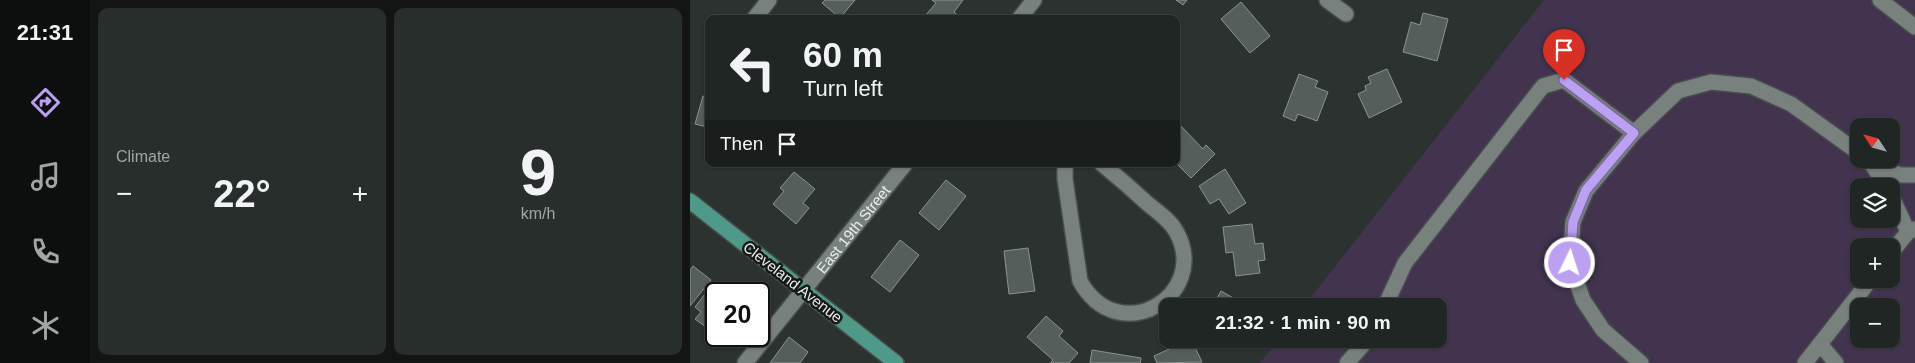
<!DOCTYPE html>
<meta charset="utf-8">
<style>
:root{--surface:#202624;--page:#282e2c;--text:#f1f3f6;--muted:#a2a5a6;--line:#3d4341;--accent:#bca0f2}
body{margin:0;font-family:Helvetica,sans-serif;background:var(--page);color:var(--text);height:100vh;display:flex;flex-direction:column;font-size:19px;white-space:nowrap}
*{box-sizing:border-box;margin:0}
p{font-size:16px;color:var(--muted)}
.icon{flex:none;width:28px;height:28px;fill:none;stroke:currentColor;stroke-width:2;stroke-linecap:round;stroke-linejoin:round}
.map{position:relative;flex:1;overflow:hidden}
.details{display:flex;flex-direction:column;gap:8px;padding:8px;background:#121514;width:600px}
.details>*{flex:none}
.guide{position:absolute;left:15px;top:15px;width:475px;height:152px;border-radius:10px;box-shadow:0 1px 4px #0004,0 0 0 1px var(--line);background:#202624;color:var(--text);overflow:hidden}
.needle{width:32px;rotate:306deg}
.fabs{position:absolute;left:1160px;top:118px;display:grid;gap:10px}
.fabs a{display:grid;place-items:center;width:50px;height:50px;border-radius:10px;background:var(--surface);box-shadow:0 1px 4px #0004,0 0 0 1px var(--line);font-size:25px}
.speed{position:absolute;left:15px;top:282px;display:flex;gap:10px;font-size:25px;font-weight:700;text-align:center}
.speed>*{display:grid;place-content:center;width:65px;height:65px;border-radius:50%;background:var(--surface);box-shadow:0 1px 4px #0004,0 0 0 1px var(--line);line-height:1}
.speed .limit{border:2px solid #111;border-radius:8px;background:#fff;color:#111}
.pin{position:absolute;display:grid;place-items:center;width:42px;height:42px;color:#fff;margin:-51px -21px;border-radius:50% 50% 50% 0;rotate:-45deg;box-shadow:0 0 5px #0007}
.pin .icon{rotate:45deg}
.me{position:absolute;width:55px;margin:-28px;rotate:4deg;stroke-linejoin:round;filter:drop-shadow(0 0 4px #0008)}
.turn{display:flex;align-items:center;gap:18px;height:105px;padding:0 15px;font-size:22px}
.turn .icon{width:65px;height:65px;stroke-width:2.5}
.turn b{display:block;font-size:35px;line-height:42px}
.then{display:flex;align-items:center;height:48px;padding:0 15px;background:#0003;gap:10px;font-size:19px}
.big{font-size:38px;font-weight:700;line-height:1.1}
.details .tile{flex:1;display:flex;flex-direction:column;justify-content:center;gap:8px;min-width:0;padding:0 18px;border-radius:10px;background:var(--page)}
.details .dial{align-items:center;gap:0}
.dial b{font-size:65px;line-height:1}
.heat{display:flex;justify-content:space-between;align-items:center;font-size:28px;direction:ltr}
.details .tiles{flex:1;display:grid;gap:8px;grid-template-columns:repeat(2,1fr)}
.trip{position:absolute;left:469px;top:298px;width:288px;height:50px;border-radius:10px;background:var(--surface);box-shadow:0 1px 4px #0004,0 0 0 1px var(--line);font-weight:700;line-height:50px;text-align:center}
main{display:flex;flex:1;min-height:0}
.tab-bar{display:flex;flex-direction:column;width:90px;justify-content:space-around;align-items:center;background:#0d0f0e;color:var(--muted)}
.tab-bar .icon{width:35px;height:35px}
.tab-bar .on{color:var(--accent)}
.tab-bar b{font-size:22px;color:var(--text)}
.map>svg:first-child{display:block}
</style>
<main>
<nav class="tab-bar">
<b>21:31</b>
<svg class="icon on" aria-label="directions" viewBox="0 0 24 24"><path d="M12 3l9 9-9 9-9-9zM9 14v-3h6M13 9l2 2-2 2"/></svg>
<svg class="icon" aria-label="music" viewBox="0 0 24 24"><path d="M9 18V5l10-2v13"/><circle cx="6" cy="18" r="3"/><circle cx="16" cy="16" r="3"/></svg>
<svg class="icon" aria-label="phone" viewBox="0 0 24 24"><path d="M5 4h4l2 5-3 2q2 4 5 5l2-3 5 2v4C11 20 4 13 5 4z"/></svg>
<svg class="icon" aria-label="climate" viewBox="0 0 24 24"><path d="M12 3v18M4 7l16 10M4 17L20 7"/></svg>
</nav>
<section class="details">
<div class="tiles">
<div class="tile"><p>Climate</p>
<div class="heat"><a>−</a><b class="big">22°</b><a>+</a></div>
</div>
<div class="tile dial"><b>9</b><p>km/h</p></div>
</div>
</section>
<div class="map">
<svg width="1225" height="363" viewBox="0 0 1225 363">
<rect width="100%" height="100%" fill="#2b3230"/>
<path fill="#42344f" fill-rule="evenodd" d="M854,0H1225V363H570L589,339H748V306H614ZM1169,126H1201V159H1169ZM1169,186H1201V219H1169ZM1169,246H1201V279H1169ZM1169,306H1201V339H1169Z"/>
<path fill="#565e5c" stroke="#8c9491" d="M135,0H165L150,18L132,3Z
M242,0H273L264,12L271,18L239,19L235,16L246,3Z
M486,0H497L493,5Z
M551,2L580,36L560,53L531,19Z
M733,13L758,19L747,61L713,52L721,22L730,25Z
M697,69L712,102L679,118L668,94L676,90L675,86L681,83L678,77Z
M609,74L628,81L625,87L638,92L627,121L608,114L605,121L593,116Z
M13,96L19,98V132L16,131L17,127L5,124Z
M488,123L513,149L516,145L525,154L501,178L486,163V125Z
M535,169L556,203L539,214L529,199L520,204L509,186Z
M104,172L125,189L113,203L119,208L106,224L83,204L94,191L90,188Z
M256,180L276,196L249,230L229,213Z
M562,224L565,244L573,243L575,260L568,261L570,273L546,276L543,252L536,253L533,227Z
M210,240L229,255L200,292L181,277Z
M338,248L345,291L319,294L314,251Z
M3,266L21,280L0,306V270Z
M24,282L39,294H26V314L16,327L5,319L11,312L5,307Z
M531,291L554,304L553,306H523Z
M356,316L373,331L369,336L388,353L379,363H360L363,360L337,337Z
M99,337L118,352L110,363H80Z
M501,339L512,362L467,363L464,356Z
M402,350L451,358L450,363H400Z"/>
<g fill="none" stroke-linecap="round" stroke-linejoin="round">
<g stroke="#474d4b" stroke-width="18">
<g id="minor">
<path d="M637,0L656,14"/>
<path d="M1190,0L1225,27"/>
<path d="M64,19L79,0"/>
<path d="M329,19L344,0"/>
<path d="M944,133L988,91L1021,82L1061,86L1101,104L1169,153"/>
<path d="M1179,160L1196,186"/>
<path d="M1180,161L1210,175H1225"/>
<path d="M375,164V179L390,281C428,350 520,296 487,233C481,221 468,212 458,204C443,190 428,177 412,164"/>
<path d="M1201,195L1218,232"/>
<path d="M1201,253L1218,232L1225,229"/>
<path d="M695,306L715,263L853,86L874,80L944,133L896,191L883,222L880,263L893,300L913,330L951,363"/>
<path d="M1130,344L1146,363"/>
<path id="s1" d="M55,363L215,164"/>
<path d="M657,363L678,339"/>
<path d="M1115,363L1181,279"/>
</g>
</g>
<g stroke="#474d4b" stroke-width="18">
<path id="major" d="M0,201L206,363"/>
</g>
<use href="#minor" stroke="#79817e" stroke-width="15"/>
<use href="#major" stroke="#4f9989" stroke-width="15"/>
</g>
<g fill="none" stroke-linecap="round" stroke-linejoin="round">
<g stroke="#7a689d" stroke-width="12">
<path id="route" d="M874,80L944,133L896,190L883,222L880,263"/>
</g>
<use href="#route" stroke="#bca0f2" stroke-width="9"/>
</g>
<g text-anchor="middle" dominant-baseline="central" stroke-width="5" stroke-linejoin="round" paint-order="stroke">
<g font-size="15" fill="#e8edeb" stroke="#161918">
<text stroke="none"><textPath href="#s1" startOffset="172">East 19th Street</textPath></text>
<text transform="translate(103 282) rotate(38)">Cleveland Avenue</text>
</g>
</g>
</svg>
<div class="fabs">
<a><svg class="needle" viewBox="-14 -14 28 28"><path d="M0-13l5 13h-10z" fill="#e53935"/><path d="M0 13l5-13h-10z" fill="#a2a5a6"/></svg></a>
<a><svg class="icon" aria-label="layers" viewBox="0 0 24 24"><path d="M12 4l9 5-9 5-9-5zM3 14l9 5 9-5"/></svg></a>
<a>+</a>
<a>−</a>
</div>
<div class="speed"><div class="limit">20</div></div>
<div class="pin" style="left:874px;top:80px;background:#d93025"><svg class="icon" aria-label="arrive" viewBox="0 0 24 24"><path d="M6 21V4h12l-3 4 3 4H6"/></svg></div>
<svg class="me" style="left:880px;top:263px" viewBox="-20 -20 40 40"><circle r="17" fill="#bca0f2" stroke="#fff" stroke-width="3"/><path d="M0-11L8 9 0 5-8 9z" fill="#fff"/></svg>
<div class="trip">21:32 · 1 min · 90 m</div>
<div class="guide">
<div class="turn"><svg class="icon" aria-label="left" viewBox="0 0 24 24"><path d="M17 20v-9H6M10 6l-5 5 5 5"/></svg><div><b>60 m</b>Turn left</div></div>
<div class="then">Then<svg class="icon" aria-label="arrive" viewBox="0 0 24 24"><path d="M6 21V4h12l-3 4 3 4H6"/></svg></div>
</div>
</div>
</main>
